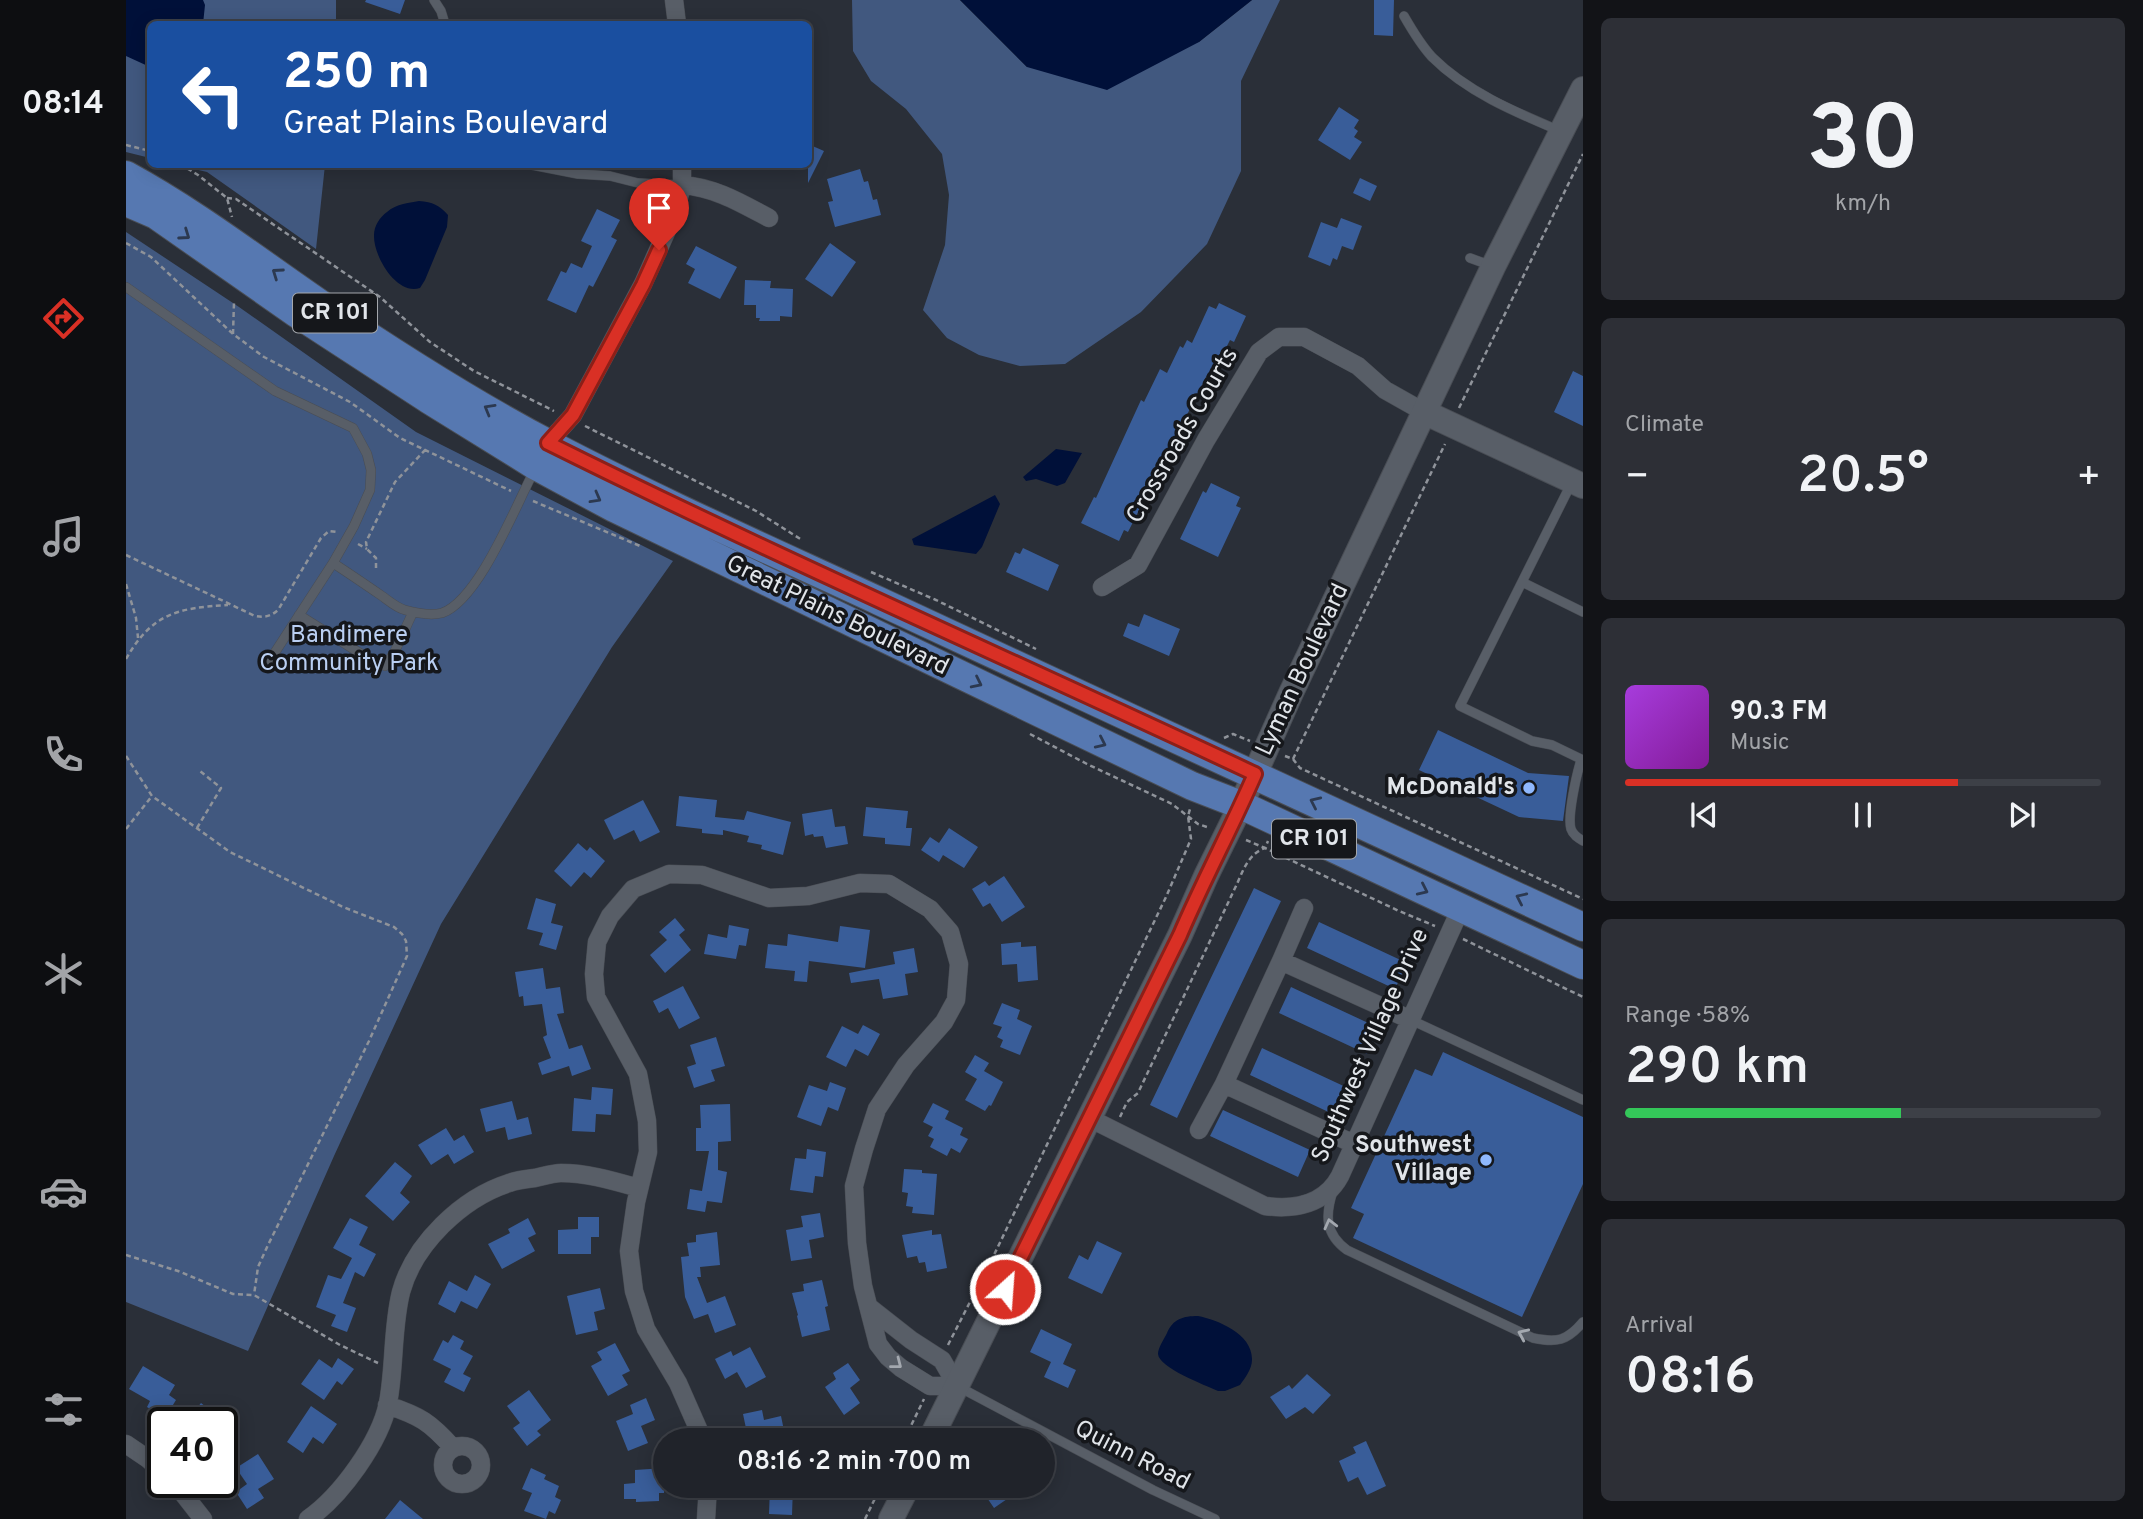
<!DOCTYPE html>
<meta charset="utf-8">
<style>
:root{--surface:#20232a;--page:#2d2f36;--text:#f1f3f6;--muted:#a2a4a8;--line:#3d4047;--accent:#d93025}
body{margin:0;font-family:Overpass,sans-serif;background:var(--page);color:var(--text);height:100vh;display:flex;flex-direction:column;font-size:26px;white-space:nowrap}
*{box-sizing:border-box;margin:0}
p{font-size:23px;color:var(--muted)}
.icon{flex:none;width:38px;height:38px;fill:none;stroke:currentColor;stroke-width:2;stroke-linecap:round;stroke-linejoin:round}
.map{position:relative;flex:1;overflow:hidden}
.drawer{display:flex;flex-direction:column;gap:18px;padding:18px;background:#121317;width:560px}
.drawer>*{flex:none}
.banner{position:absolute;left:21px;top:21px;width:665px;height:147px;border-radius:10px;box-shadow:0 4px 18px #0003,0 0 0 2px var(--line);background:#1a4fa0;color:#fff;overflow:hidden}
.speed{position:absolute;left:21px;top:1407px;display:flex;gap:14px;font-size:35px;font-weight:700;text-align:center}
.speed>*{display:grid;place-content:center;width:91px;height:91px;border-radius:50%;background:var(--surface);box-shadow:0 4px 18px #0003,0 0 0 2px var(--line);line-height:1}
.speed .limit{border:4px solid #111;border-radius:10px;background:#fff;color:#111}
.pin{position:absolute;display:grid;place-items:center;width:60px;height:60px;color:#fff;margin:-72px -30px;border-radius:50% 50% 50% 0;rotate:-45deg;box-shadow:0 0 7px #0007}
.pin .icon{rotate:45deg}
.me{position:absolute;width:77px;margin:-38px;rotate:26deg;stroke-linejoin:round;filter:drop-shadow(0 0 5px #0008)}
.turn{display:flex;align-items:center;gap:24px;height:147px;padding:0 21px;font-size:32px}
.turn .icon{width:91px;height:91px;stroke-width:2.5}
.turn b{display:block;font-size:49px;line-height:60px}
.big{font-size:52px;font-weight:600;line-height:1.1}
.drawer .widget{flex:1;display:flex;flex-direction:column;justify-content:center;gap:10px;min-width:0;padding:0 24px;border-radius:10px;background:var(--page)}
.drawer .dial{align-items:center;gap:0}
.dial b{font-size:91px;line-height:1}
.song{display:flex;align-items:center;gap:21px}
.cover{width:84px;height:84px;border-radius:10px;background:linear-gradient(135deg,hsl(280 70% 55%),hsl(290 70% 35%))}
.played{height:7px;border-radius:4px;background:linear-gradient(90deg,var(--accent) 70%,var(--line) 70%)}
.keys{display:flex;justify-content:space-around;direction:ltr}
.heat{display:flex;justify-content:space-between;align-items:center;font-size:38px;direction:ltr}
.charge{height:10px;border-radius:5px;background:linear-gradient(90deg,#34c759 58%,var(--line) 0)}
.trip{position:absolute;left:527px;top:1428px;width:402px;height:70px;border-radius:35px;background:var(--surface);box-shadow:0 4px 18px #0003,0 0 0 2px var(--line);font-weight:600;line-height:70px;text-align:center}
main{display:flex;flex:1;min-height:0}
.dock{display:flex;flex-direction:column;width:126px;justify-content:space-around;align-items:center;background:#0d0e11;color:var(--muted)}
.dock .icon{width:49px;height:49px}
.dock .current{color:var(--accent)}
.dock b{font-size:32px;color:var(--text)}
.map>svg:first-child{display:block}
</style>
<main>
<nav class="dock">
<b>08:14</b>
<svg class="icon current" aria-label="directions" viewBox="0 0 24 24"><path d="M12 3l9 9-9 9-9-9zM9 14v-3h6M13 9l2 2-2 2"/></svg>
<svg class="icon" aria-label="music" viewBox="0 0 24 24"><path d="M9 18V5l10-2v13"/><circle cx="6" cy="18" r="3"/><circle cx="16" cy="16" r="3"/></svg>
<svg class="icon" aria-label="phone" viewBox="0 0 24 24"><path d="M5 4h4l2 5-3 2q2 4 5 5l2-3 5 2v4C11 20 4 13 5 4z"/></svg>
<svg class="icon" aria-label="climate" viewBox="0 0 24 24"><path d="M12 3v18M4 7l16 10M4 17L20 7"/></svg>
<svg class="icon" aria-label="car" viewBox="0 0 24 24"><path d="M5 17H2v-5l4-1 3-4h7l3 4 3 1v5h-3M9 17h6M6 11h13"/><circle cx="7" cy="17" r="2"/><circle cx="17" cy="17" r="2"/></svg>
<svg class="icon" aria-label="filters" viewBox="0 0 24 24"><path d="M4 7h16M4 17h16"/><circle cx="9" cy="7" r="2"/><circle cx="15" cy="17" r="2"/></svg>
</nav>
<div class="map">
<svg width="1457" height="1519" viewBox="0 0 1457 1519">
<rect width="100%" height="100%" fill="#2a2f38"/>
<path fill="#41587f" d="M0,0H210V24H24V158L0,152Z
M726,0H834L901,67L1073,42L1126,0H1154L1115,81V171L1081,244L1015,312L939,364L894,366L853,355L821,338L797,310L819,245L823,195L816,154L780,109L745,81L727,51Z
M51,165H199L190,249L81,172Z
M0,232L113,307L290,432L547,561L486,647L315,924L208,1156L122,1351L0,1302Z"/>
<path fill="#001039" d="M0,0H77L79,5L77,24H24V67L0,56Z
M834,0H1126L1073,42L981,90L901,67Z
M293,201C307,202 313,205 322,215L321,227L299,280L294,288C271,296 247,256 248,235C248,226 254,217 261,212C270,204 282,203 293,201Z
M930,449L956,453L939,483L931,486L910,479L900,481L897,477Z
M869,495L874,504L856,547L850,554L788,545L786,539Z
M1072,1316C1092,1320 1127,1334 1126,1360C1126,1369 1119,1378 1114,1385L1099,1391H1092C1079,1385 1033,1368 1032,1354C1032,1348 1038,1339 1041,1333C1047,1319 1057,1316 1072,1316Z"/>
<path fill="#395d99" d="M240,0H279L274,14L239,2Z
M1248,0H1268L1267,36L1248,35Z
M1213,107L1233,120L1228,128L1232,131L1228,137L1236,142L1224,160L1192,140Z
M682,144L698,151L682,183Z
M734,169L738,182L742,181L747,200L751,199L755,215L709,227L702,202L707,201L701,179Z
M1234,178L1251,186L1244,201L1227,193Z
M471,209L494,220L485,237L491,240L467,287L463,285L450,313L421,300L435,271L440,273L445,263L456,268L466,246L455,241Z
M1215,218L1236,226L1227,250L1216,246L1211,260L1207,258L1204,266L1182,257L1195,222L1211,228Z
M704,243L730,262L706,297L679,279Z
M570,246L611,267L594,299L562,283L569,269L560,264Z
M619,280L645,281L644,288L667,289L666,317L654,316V321H633L634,318H630V305H618Z
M1093,303L1120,316L1108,342L1104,340L1092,364L1090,363L1084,374L1082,373L1002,532L998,530L993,541L955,523L968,497L970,498L1015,400L1018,402L1034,369L1041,373L1054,346L1057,348L1061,340L1066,343L1083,306L1090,309Z
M1447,371L1457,376V426L1428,412Z
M1085,483L1114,497L1110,506L1115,508L1092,557L1054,539L1077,491L1080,493Z
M897,548L933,565L922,591L880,572L889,552L894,554Z
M1018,614L1054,629L1043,656L997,636L1002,623L1013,627Z
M1312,730L1402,773L1443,776L1437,821L1393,817L1293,770Z
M553,796L591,800L589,817L618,820L621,811L665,822L657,855L635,849L636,845L621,842L623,836L597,830V835L576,833V829L550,826Z
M517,800L534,832L514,842L508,830L488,840L478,820Z
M740,807L782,811L780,828H786L784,846L759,844V838L737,836Z
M706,809L709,827L719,826L722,844L700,848L697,836L688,837L687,834L679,836L676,814Z
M823,828L852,847L838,868L817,855L813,862L795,850L804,837L813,843Z
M452,843L461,851L464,847L479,861L465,878L458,872L445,887L428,871Z
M878,876L899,907L876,922L864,903L857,907L846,889L859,881L863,886Z
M1128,888L1155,901L1051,1118L1024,1105Z
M410,898L430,904L425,923L437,926L430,950L413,945L417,933L401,929Z
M549,918L559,930L553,935L565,950L539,973L524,955L541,940L533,932Z
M1193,922L1281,963L1269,989L1181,948Z
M603,925L623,929L620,946L613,945L610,959L578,954L582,934L601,938Z
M714,926L744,930L739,968L683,961L681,982L668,981L669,971L639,968L642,944L661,946L662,934L712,942Z
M895,942V947L910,946L912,980L892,982L891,964L876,965L875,944Z
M788,948L792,972L779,974L782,995L757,999L753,979L725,983L723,973L769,964L767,952Z
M417,968L420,989L434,987L438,1013L431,1014L443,1049L456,1045L465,1069L446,1076L443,1066L416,1075L412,1063L425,1058L417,1037L421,1035L416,1004L398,1006L397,996L393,997L389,972Z
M557,986L574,1018L553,1029L542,1008L533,1013L527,1001Z
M1165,987L1253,1028L1241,1054L1153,1013Z
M876,1003L894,1010L891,1019L906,1026L894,1055L874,1047L877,1040L871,1037L876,1027L867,1024Z
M737,1025L754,1034L742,1056L729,1049L720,1067L700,1057L716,1026L732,1034Z
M590,1037L599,1066L585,1070L589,1081L568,1088L561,1067L570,1064L564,1045Z
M1136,1048L1224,1089L1211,1116L1124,1075Z
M1317,1052L1457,1117V1184L1396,1317L1227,1238L1238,1214L1225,1208L1289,1069L1306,1076Z
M849,1055L863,1063L858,1071L877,1082L865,1106L863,1105L859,1111L839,1100L851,1079L839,1072Z
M704,1082L720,1088L712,1111L702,1107L695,1126L671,1117L683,1085L701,1091Z
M466,1087L487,1089L485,1115L470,1114L469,1132L446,1131L448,1098L465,1100Z
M386,1101L391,1120L402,1117L406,1134L382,1140L379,1127L360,1132L354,1109Z
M807,1103L823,1111L819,1119L837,1128L834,1135L842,1139L834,1153L825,1148L821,1156L804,1147L808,1139L802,1136L807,1127L797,1122Z
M604,1104L605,1141L592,1142V1170L601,1172L596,1203L581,1201L579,1212L561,1209L564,1189L576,1191L583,1151H570V1128H575L574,1105Z
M1097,1110L1184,1150L1172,1177L1084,1136Z
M320,1128L328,1141L338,1135L348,1152L328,1164L322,1154L305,1165L292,1145Z
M681,1149L700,1152L697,1177L689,1176L687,1193L664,1190L669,1158L680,1159Z
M269,1162L286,1176L274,1193L284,1202L267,1221L239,1196Z
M778,1169L796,1170V1173L811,1174L808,1215L786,1213L787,1207L780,1206L782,1193L776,1192Z
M694,1213L698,1237L683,1240L686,1258L665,1261L660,1230L677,1227L675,1216Z
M452,1217H473V1237H465V1254H432V1230L452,1229Z
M224,1218L242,1227L233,1245L250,1254L238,1277L229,1272L217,1303L230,1308L221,1332L205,1326L210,1315L190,1307L202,1275L215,1279L226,1258L207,1248Z
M402,1218L410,1234L402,1238L409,1251L376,1269L362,1244L384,1233L382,1229Z
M806,1230V1235L815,1234L821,1268L801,1272L799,1262L793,1263L791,1256L781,1258L776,1235Z
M591,1232L594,1265L574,1267L575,1277H571L581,1303L599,1296L610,1325L589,1333L582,1314L568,1319L559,1297L555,1257L563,1256L561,1243L570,1242V1235Z
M971,1241L996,1253L976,1294L942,1278L953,1255L962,1260Z
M349,1275L365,1284L351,1309L335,1301L329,1313L312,1304L323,1281L341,1291Z
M696,1280L702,1306L699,1307L704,1330L676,1337L671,1316L672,1315L666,1293L678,1291L677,1284Z
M474,1288L479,1309L468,1312L472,1330L450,1335L441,1296Z
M915,1329L946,1344L937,1364L950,1370L942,1388L918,1377L925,1362L904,1352Z
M327,1335L338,1341L334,1349L347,1356L337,1374L345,1378L338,1392L318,1382L325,1369L307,1360L317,1340L322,1343Z
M489,1343L504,1371L496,1375L502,1385L482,1396L465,1366L476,1360L471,1352Z
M624,1347L640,1377L620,1388L611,1372L599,1379L589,1359L605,1351L607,1356Z
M212,1358L228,1369L216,1385L211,1381L198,1400L175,1384L193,1359L206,1368Z
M722,1363L734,1380L724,1388L734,1403L718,1415L699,1387L710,1379L707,1373Z
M17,1366L49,1385L43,1395L50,1400L39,1418L21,1407L24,1401L3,1389Z
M1181,1374L1205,1395L1187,1414L1179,1407L1160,1419L1144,1397L1163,1385L1166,1389Z
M403,1390L425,1420L411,1431L415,1435L401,1446L387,1428L394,1423L381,1406Z
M520,1398L529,1420L515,1426L522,1443L502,1451L490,1421L507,1414L504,1405Z
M75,1403L100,1423H59Z
M185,1406L211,1424L197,1444L187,1437L177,1453L161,1442Z
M636,1410L638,1420L655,1416L660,1440H639L638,1434L622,1438L617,1414Z
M1240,1441L1260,1486L1241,1495L1232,1477L1222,1482L1213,1461L1230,1453L1227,1447Z
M132,1454L148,1479L132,1489L138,1498L121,1509L110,1492L121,1484L110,1468Z
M405,1468L420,1475L418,1479L433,1486L429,1497L435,1500L429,1514L423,1511L420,1519L398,1511L406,1493L396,1489Z
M539,1468L538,1493H533V1501L510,1502V1499H498V1484L509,1483V1470Z
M644,1486H667L666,1515L643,1514Z
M853,1486H900L868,1508Z
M274,1500L297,1519H259Z"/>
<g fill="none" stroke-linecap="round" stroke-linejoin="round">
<g stroke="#494d54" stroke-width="10">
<path id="lane" d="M308,0L315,11L319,24
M1278,16C1286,30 1295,45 1306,57C1341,92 1389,112 1434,131
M401,164L452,174L484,176L512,183L556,185
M1344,258L1366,266
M0,287L149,391L227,428L241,454L245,470L244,490L228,526L207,563L144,660
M1445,484L1334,706L1406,741L1426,745L1457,760
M207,563C224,574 240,585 256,596C263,601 271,608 279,610C290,613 305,616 316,613C353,600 390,505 408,471
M1396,582L1457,612
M173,615L245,660L259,666L268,653L287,612
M1455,760C1451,773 1441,816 1445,829C1447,835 1452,838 1457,841
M1285,1020L1457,1100
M1207,1191C1199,1215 1199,1234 1221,1250L1407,1338C1431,1343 1441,1341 1457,1322
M833,1387L1027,1490L1089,1519"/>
</g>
<g stroke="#494d54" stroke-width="19">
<path id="street" d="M548,0L551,24
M556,185C588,187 615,203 643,218
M422,443L447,415L517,284L550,210L556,185V164
M976,587L1012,565L1080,440L1133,352L1153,337H1178L1232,366L1259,390L1298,412
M1155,961L1178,908
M963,1118L1139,1206C1169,1210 1199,1204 1214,1176L1335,908
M1073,1130L1098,1084
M1228,1144L1098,1084L1155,961L1285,1020
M743,1307L785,1340L816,1360L831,1386
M261,1405C294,1416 304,1422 327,1448
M575,1440L574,1433L552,1383L520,1329L508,1291L503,1251L510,1202L522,1152L521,1121L512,1074L470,997L468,974L471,942L484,916L507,889L543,874L576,875L643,898L682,896L734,883L763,884L804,909L824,932L833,964L830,1000L818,1022L780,1065L751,1109L738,1149L728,1186L731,1243L737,1286L752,1344L762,1357L775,1368L804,1386H831
M0,1444L22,1459L37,1472
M317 1465a19 19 0 1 1 38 0a19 19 0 1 1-38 0Z
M48,1482L77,1519
M182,1519C215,1496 254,1442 262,1403C269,1366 266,1328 275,1292C288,1244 336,1198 383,1183C391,1180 401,1179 409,1178C418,1176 427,1173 435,1173C462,1173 488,1181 513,1188
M580,1519L582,1486"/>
</g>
<g stroke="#494d54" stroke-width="26">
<path id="secondary" d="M1298,412L1457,486
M804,1440L1054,935L1080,876L1115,805L1165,693L1367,267L1457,89
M765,1519L782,1486"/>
</g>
<g stroke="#494d54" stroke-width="30">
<path id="primary" d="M0,175C68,212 129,259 193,303C267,353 345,403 425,445C532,501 643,550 753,601C987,711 1223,818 1457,927
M0,202L30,215L170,313L302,399L410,466L488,508L1066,786L1115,805L1457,965"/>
</g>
<path stroke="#8f939a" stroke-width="2.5" stroke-dasharray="5 3.5" stroke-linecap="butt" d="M0,145L24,151
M54,164L72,175L101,198L106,217
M101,198L110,199L254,297L304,342L348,371L428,411
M0,243L25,257L107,334L138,357L224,402L274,438L385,491
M107,334L108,302
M1333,408L1457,154
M459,426L630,511L676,540
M407,501L514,546
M232,544L241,549
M0,555L129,616C139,618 145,616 152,610L195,538L203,531L211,532
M250,568V558L241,549L240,542L269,482L300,449
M745,572L810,600L910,649
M0,584L10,618L12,638
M0,659C26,613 52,608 102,605
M904,734L961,764L1046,804L1072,824L1084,828
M1098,738L1107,734L1124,741
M0,756L26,796L104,852L217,907L268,927L276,934L280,941L281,956L243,1041L142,1245L132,1267L128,1295
M1159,756L1167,759L1174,768L1457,899
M1167,759L1319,444
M71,828L95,788L74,771
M0,829L26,796
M1120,840L1139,848L1142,841
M1337,939L1457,997
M994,1117L1001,1102L1012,1093L1110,886C1117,871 1122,854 1139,848L1273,911L1309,926
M0,1255L52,1271L107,1294L128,1295L214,1345L252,1363
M822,1345L868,1255L1040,897L1065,839L1062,816L1064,809
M778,1440L798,1399
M739,1519L755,1486"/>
<use href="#lane" stroke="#585e67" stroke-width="9"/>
<use href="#street" stroke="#585e67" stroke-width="18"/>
<use href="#secondary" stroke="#585e67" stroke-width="24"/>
<use href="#primary" stroke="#5678b1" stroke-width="28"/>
</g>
<defs><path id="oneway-chevron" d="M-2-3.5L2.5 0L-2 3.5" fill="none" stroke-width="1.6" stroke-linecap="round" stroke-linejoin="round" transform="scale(1.75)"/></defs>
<g stroke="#2c3950">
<use href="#oneway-chevron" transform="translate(59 235) rotate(35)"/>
<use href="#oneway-chevron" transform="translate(151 273) rotate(-145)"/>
<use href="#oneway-chevron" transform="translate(363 409) rotate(-150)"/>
<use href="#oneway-chevron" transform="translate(470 498) rotate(29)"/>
<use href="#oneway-chevron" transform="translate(851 683) rotate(26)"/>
<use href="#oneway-chevron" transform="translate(975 743) rotate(25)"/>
<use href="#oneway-chevron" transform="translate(1189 802) rotate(-155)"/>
<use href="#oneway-chevron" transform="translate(1297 890) rotate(25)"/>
<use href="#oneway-chevron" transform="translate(1395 898) rotate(-155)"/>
</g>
<g stroke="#a3a8af">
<use href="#oneway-chevron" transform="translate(1204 1224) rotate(-104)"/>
<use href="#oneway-chevron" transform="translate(1397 1334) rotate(-156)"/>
<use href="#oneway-chevron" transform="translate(771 1364) rotate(38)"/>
</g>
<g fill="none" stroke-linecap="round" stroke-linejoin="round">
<g stroke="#8d1f18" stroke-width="18">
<path id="route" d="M533,250L517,285L447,415L422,443C655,559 893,663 1129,774C1105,829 1077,881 1054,935L879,1289"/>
</g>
<use href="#route" stroke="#d93025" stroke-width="12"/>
</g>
<g fill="#8fb8fd" stroke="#15171b" stroke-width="2.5">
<circle cx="1403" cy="788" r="7"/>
<circle cx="1360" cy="1160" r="7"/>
</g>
<g text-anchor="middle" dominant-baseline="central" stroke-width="7" stroke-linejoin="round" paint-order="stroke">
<g fill="#15171b" stroke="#a4a7ac" stroke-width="2">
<rect x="167" y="293.5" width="84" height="39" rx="5"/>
<rect x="1146" y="819.5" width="84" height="39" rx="5"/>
</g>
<g font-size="23" font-weight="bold" fill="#e1e5ea">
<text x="209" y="313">CR 101</text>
<text x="1188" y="839">CR 101</text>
</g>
<g font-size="24" fill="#e1e5ea" stroke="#15171b">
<text transform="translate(1057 436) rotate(-60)">Crossroads Courts</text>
<text transform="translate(711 616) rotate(26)">Great Plains Boulevard</text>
<text transform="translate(1177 670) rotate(-65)">Lyman Boulevard</text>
<text transform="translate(1245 1046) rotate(-66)">Southwest Village Drive</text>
<text transform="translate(1006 1456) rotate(27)">Quinn Road</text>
</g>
<g font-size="24" fill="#bacff2" stroke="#15171b">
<text x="223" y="636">Bandimere<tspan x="223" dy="28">Community Park</tspan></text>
</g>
<g font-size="24" font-weight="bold" fill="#e1e5ea" stroke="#15171b" text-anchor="end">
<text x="1389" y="788">McDonald's</text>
<text x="1346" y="1146">Southwest<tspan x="1346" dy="28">Village</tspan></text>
</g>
</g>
</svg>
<div class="speed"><div class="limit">40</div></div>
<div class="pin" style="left:533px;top:250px;background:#d93025"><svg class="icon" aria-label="arrive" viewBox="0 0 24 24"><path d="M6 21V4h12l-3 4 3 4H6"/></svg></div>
<svg class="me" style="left:879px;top:1289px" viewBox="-20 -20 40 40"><circle r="17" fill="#d93025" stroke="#fff" stroke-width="3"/><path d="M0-11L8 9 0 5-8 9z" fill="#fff"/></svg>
<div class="trip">08:16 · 2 min · 700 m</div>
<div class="banner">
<div class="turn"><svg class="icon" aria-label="left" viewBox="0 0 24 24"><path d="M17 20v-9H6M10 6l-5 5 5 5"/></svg><div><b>250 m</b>Great Plains Boulevard</div></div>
</div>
</div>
<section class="drawer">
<div class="widget dial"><b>30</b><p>km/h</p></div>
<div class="widget"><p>Climate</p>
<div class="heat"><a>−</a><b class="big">20.5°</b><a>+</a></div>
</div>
<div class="widget">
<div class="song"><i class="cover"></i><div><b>90.3 FM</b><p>Music</p></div></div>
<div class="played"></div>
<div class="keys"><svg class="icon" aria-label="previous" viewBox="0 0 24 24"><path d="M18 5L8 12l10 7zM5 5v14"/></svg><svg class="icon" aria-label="pause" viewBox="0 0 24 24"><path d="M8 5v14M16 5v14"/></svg><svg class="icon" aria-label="next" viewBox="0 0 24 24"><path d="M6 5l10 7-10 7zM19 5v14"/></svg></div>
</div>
<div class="widget"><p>Range · 58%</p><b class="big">290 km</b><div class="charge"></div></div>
<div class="widget"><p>Arrival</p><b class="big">08:16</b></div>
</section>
</main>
